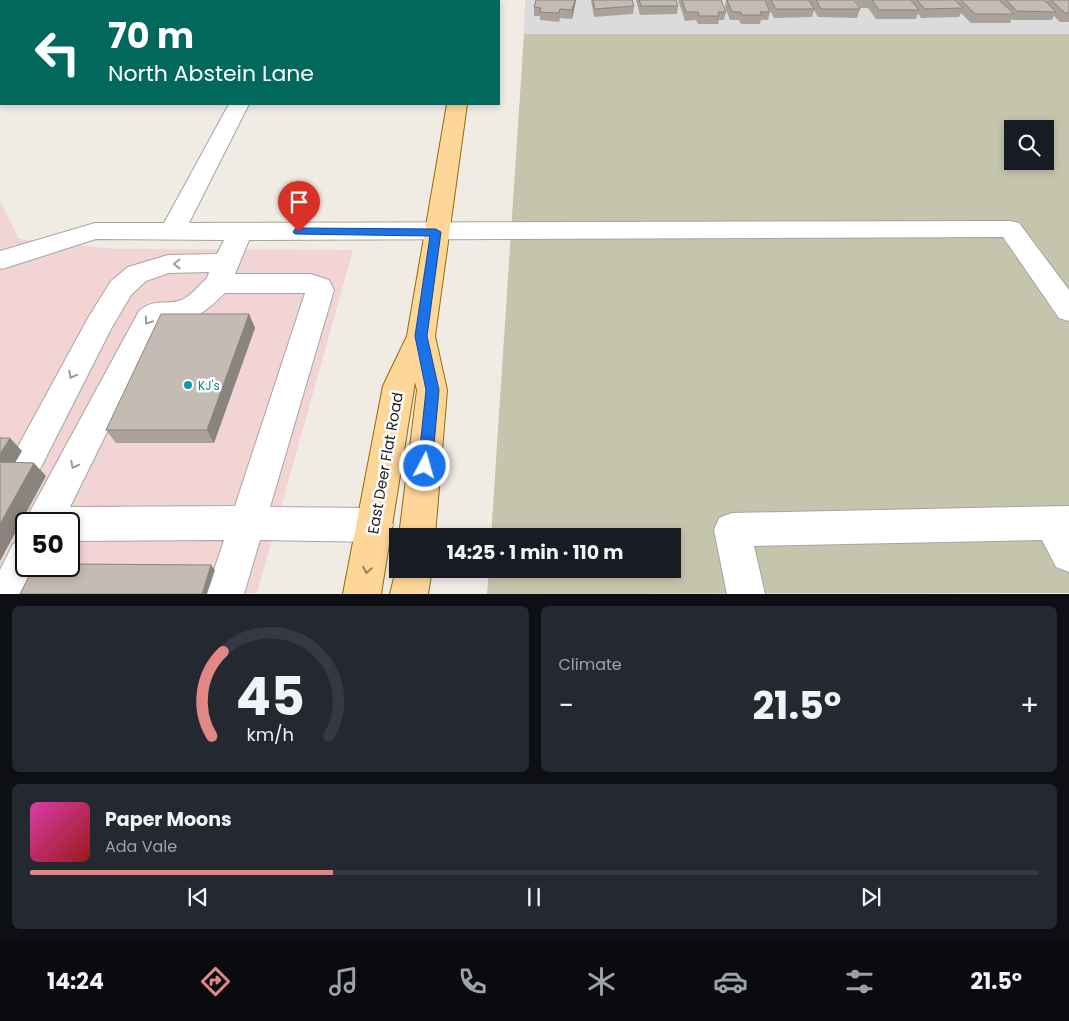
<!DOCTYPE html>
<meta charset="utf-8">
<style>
:root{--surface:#171b24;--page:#242831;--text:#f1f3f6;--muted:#9ea1a6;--line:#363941;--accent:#e18887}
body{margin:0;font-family:Poppins,sans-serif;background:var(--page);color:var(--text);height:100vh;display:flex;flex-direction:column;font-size:19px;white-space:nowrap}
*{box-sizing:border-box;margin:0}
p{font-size:16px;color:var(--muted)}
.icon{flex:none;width:28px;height:28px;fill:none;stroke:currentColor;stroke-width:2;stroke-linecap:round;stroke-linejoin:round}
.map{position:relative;height:594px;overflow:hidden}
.details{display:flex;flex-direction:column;gap:12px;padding:12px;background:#0d0f14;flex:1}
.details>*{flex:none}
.banner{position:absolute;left:0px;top:0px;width:500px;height:105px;box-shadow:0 2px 8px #0003;background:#00695c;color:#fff;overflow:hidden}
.buttons{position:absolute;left:1004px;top:120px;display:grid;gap:10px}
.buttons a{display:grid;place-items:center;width:50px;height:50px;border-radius:0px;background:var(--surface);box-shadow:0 2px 8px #0003;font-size:25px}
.speed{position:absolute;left:15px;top:512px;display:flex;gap:10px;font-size:25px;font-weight:700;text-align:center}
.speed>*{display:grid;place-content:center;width:65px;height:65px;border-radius:50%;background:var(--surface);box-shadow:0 2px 8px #0003;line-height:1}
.speed .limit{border:2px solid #111;border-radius:8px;background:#fff;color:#111}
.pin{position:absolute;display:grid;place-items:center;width:42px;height:42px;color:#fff;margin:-51px -21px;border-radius:50% 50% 50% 0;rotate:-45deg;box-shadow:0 0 5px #0007}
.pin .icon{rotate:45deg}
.me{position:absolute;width:55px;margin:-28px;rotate:6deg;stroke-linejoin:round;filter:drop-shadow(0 0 4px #0008)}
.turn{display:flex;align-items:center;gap:18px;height:105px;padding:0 25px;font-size:22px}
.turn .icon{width:65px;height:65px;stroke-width:2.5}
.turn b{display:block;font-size:35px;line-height:42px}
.big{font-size:38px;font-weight:700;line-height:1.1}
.details .widget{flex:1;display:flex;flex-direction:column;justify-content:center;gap:8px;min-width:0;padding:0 18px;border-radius:8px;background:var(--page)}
.details .dial{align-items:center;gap:0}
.dial svg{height:130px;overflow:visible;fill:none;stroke:var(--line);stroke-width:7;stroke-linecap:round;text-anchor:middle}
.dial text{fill:var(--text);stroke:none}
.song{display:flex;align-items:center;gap:15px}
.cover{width:60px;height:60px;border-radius:8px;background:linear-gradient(135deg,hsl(320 70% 55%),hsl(0 70% 35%))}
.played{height:5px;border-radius:2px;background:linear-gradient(90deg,var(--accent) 30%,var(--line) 30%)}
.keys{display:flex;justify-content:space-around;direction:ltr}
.heat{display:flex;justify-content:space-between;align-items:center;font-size:28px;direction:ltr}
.details .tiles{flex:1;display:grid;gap:12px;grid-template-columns:1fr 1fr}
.widget:last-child{grid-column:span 2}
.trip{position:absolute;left:389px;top:528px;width:292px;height:50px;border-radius:0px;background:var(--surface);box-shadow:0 2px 8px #0003;font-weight:700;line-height:50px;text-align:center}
.dock{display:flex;height:80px;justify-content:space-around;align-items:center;background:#090b0e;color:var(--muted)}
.dock .icon{width:35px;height:35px}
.dock .active{color:var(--accent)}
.dock b{font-size:22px;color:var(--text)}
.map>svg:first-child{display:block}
</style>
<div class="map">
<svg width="1069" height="594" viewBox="0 0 1069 594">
<rect width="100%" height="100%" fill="#f0ece4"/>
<path fill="#dcdbdb" d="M525,0H1069V34H524Z"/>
<path fill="#f2d4d2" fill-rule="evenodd" d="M0,200L19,239L116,249L353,250L257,593H0ZM26,524H69V566H26Z"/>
<path fill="#c5c5ae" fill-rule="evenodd" d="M524,34H1069V593L487,594L489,569H672V536H491ZM1012,129H1045V161H1012Z"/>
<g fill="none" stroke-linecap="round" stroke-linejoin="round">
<g stroke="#a5a5a5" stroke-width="2">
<path id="minor" d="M0,47H1V59H0Z
M229,104H249L189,223L1010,221L1019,223L1069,290V321L1059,318L1003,237L249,240L235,274H311L329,280L334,290L270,507L375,508L388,513L393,525L388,537L375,542L260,540L244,594H206L224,540L69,541V524H26L31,510L139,311C155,298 163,305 178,301C189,299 199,285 207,278L209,272L169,273L146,281L131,295L111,329L32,485L20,489L8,485L3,474L88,318L111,281L128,267L168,255L217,254L224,240L96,239L2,269L0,268V251L95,223H164ZM225,293H305L235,506L70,507L160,325C166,319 175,323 183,321C201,317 212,305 225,293Z
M1069,506V572L1056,567L1042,540L754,546L765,594H727L714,530L719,518L732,513Z
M26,539V566H40L28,594H0V570L13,544Z"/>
</g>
<g stroke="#996a00" stroke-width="2">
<path id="major" d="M465,0H481V1H465Z
M447,104H467L435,336L447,390L435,536H399L417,390L415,382L381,594H343L383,386L407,336Z
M398,562V569H432L428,594H390Z"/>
</g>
<use href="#minor" fill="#fff" fill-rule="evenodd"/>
<use href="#major" fill="#ffd69a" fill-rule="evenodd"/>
</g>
<path fill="#a9a29a" d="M0,0H146L145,1H1V13H0Z
M536,0H576L572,19L560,18L559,22L540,20V16H534V7Z
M591,0H632L634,6L633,14L594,17Z
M636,0H676L678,6L677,14L640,15Z
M678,0H721L726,12L724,20H719L718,24H698L696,20L685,21Z
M726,0H854L860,9L857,18L818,17L814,10L812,17L774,18L767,5L770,12L768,20H761L760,24H741L739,20H730L725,7L726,2Z
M855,0H1044L1045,1L1046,0H1069V22H1060L1054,16L1052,20H1013L1012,19L1010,23H971L961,13L959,17L921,18L918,13L916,19H876L868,8H860Z
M249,314L255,328L214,443H116L106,430Z"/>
<path fill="#89847d" d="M122,0H138H133V1H122Z
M575,0H576L572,19V10Z
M249,314L255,328L214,443L207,430Z
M10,438L22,451L8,475L0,467V454Z
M34,463L46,476L0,561V524Z
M211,565L215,570L207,594H202Z"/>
<path fill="#c4bcb3" stroke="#89847d" d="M536,0H575L572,10L560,9L559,13L540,12L541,8L534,7Z
M593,0H632L634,6L595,9Z
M639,0H676L678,6H641Z
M682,0H721L726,12H718L719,16H699L698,12H686Z
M727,0H765L770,12H760L762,15H742L741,12H732Z
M771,0H809L814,9H776Z
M816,0H854L860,9H821Z
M872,0H911L919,10H879Z
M917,0H955L963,8L925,9Z
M961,0H999L1014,14H975Z
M1006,0H1044L1056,12L1017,11Z
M1051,0H1069V13H1065Z
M161,314H249L207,430H106Z
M0,438H10L0,454Z
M0,462L34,463L0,524Z
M69,564L211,565L202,594H20L34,566H69Z"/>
<defs><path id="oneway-chevron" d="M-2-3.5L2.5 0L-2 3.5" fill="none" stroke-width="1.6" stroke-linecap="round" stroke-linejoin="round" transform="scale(1.25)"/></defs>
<g stroke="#9a9a9a">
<use href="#oneway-chevron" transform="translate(177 264) rotate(179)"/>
<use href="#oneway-chevron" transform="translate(148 321) rotate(124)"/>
<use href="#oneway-chevron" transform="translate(72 375) rotate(118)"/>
<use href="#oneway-chevron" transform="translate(74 465) rotate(117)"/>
</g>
<use stroke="#9a8362" href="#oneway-chevron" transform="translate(367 570) rotate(100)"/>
<path fill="#1a73e8" stroke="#114b97" d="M299,228L436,229L441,232L427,336L439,390L432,466L430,471L425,473L420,471L418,466L426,390L415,336L430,236L295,234L293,232L295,229Z"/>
<circle fill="#0f9aa8" stroke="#fff" stroke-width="2" cx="188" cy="385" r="5"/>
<g text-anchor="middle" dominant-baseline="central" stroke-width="5" stroke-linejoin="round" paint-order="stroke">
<g font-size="12" fill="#0d838f" stroke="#fff" text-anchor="start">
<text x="198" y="385">KJ's</text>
</g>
<g font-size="15" fill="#1e1e1e" stroke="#fff">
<text transform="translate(385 463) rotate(-80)">East Deer Flat Road</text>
</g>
</g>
</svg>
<div class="buttons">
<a><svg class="icon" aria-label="search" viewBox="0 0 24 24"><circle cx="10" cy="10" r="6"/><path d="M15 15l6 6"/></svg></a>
</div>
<div class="speed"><div class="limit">50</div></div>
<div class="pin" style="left:299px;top:232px;background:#d93025"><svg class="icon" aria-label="arrive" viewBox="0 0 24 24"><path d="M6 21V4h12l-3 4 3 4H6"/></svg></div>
<svg class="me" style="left:425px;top:466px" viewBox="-20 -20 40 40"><circle r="17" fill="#1a73e8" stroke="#fff" stroke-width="3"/><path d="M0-11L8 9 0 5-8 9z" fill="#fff"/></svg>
<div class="trip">14:25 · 1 min · 110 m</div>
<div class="banner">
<div class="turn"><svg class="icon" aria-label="left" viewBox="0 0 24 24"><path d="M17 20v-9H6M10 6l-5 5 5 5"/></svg><div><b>70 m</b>North Abstein Lane</div></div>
</div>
</div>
<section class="details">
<div class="tiles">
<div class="widget dial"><svg viewBox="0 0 100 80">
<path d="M14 69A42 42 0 1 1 86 69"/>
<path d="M14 69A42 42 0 0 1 21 17" stroke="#e18887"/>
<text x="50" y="56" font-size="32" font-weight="700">45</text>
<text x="50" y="72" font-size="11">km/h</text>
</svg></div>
<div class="widget"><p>Climate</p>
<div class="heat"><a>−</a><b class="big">21.5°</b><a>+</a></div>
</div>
<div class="widget">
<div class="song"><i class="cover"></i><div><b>Paper Moons</b><p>Ada Vale</p></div></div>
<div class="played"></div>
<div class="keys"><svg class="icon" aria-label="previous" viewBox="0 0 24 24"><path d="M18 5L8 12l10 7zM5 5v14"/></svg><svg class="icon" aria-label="pause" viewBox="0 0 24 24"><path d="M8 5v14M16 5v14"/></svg><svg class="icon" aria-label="next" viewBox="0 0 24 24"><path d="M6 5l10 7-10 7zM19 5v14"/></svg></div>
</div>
</div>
</section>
<nav class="dock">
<b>14:24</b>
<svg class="icon active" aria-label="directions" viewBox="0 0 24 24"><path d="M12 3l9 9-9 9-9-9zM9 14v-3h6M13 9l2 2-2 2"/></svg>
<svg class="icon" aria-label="music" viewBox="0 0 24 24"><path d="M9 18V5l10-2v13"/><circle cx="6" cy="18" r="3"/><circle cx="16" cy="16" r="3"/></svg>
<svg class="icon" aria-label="phone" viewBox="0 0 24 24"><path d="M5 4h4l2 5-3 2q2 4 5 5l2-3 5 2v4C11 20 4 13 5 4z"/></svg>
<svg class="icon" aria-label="climate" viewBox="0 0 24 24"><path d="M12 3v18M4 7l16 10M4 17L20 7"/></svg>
<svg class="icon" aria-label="car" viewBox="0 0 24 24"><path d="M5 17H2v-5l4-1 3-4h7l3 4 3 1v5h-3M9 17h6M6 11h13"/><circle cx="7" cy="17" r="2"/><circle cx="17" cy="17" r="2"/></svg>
<svg class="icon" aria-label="filters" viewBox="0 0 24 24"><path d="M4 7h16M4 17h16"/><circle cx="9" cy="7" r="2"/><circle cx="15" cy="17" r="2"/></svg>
<b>21.5°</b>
</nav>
